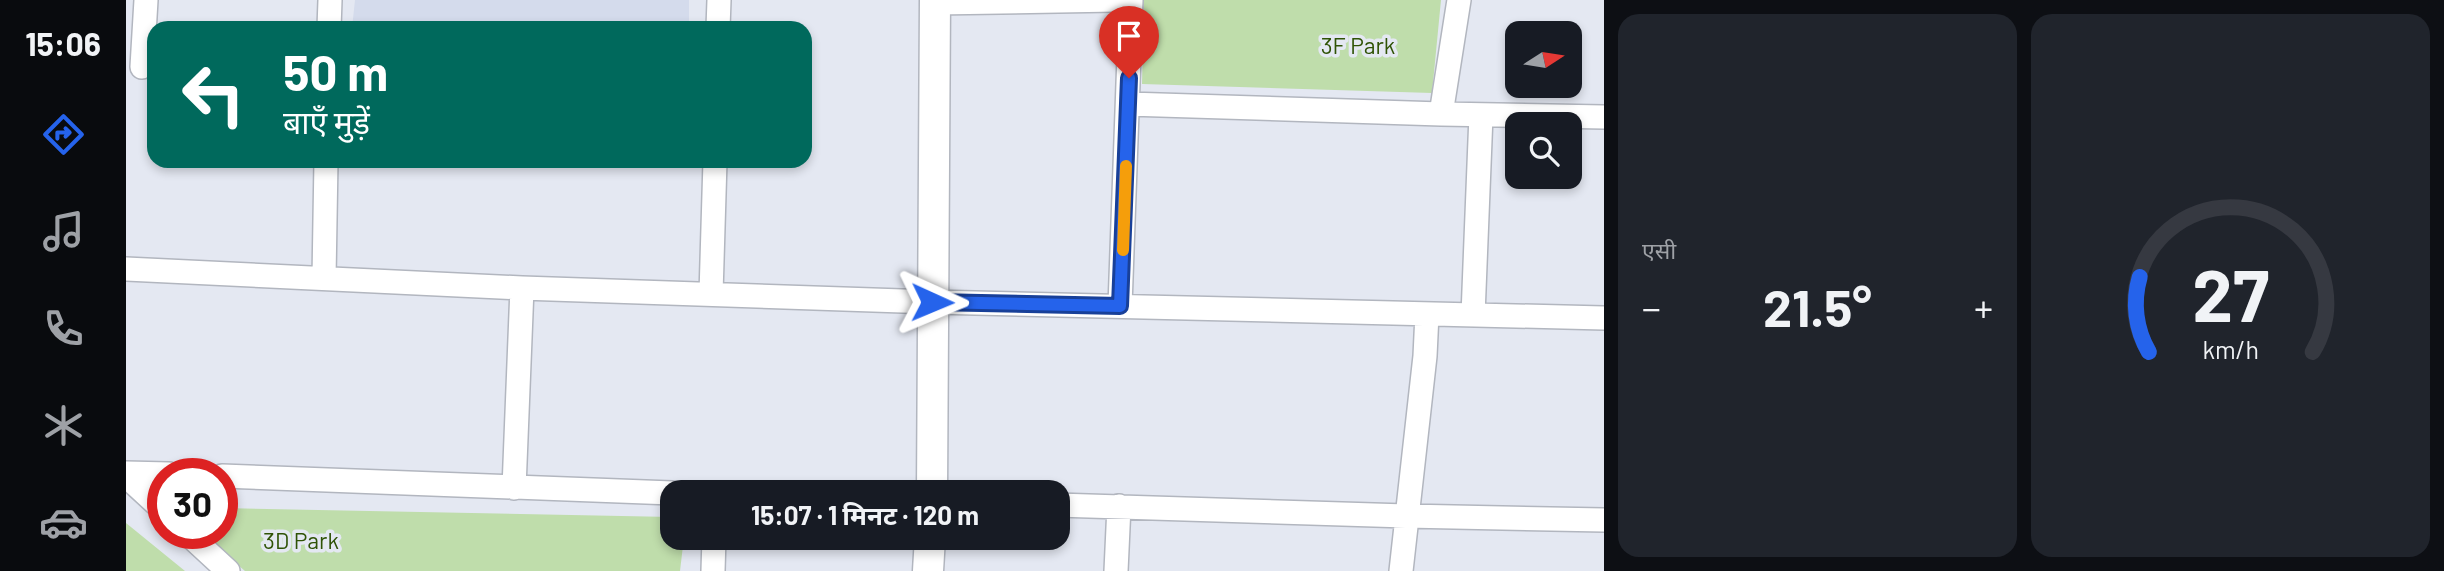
<!DOCTYPE html>
<html lang="hi">
<meta charset="utf-8">
<style>
:root{--surface:#171b24;--page:#20242c;--text:#f1f3f6;--muted:#9ea1a6;--line:#363941;--accent:#2563eb}
body{margin:0;font-family:Barlow,"Noto Sans Devanagari",sans-serif;background:var(--page);color:var(--text);height:100vh;display:flex;flex-direction:column;font-size:26px;white-space:nowrap}
*{box-sizing:border-box;margin:0}
p{font-size:23px;color:var(--muted)}
.icon{flex:none;width:38px;height:38px;fill:none;stroke:currentColor;stroke-width:2;stroke-linecap:round;stroke-linejoin:round}
.map{position:relative;flex:1;overflow:hidden}
.sheet{display:flex;flex-direction:column;gap:14px;padding:14px;background:#0d0f14;width:840px}
.sheet>*{flex:none}
.top-card{position:absolute;left:21px;top:21px;width:665px;height:147px;border-radius:21px;box-shadow:0 4px 10px #0003;background:#00695c;color:#fff;overflow:hidden}
.needle{width:46px;rotate:78deg}
.tools{position:absolute;left:1379px;top:21px;display:grid;gap:14px}
.tools a{display:grid;place-items:center;width:77px;height:77px;border-radius:14px;background:var(--surface);box-shadow:0 4px 10px #0003;font-size:35px}
.speed{position:absolute;left:21px;top:458px;display:flex;gap:14px;font-size:35px;font-weight:700;text-align:center}
.speed>*{display:grid;place-content:center;width:91px;height:91px;border-radius:50%;background:var(--surface);box-shadow:0 4px 10px #0003;line-height:1}
.speed .limit{border:10px solid #d22;background:#fff;color:#111}
.pin{position:absolute;display:grid;place-items:center;width:60px;height:60px;color:#fff;margin:-72px -30px;border-radius:50% 50% 50% 0;rotate:-45deg;box-shadow:0 0 7px #0007}
.pin .icon{rotate:45deg}
.me{position:absolute;width:77px;margin:-38px;rotate:91deg;stroke-linejoin:round;filter:drop-shadow(0 0 5px #0008)}
.turn{display:flex;align-items:center;gap:24px;height:147px;padding:0 21px;font-size:32px}
.turn .icon{width:91px;height:91px;stroke-width:2.5}
.turn b{display:block;font-size:49px;line-height:60px}
.big{font-size:52px;font-weight:700;line-height:1.1}
.sheet .tile{flex:1;display:flex;flex-direction:column;justify-content:center;gap:10px;min-width:0;padding:0 24px;border-radius:21px;background:var(--page)}
.sheet .dial{align-items:center;gap:0}
.dial svg{height:182px;overflow:visible;fill:none;stroke:var(--line);stroke-width:7;stroke-linecap:round;text-anchor:middle}
.dial text{fill:var(--text);stroke:none}
.heat{display:flex;justify-content:space-between;align-items:center;font-size:38px;direction:ltr}
.sheet .tiles{flex:1;display:grid;gap:14px;grid-template-columns:repeat(2,1fr)}
.trip{position:absolute;left:534px;top:480px;width:410px;height:70px;border-radius:21px;background:var(--surface);box-shadow:0 4px 10px #0003;font-weight:700;line-height:70px;text-align:center}
main{display:flex;flex:1;min-height:0}
.tab-bar{display:flex;flex-direction:column;width:126px;justify-content:space-around;align-items:center;background:#090b0e;color:var(--muted)}
.tab-bar .icon{width:49px;height:49px}
.tab-bar .current{color:var(--accent)}
.tab-bar b{font-size:32px;color:var(--text)}
.map>svg:first-child{display:block}
</style>
<main>
<nav class="tab-bar">
<b>15:06</b>
<svg class="icon current" aria-label="directions" viewBox="0 0 24 24"><path d="M12 3l9 9-9 9-9-9zM9 14v-3h6M13 9l2 2-2 2"/></svg>
<svg class="icon" aria-label="music" viewBox="0 0 24 24"><path d="M9 18V5l10-2v13"/><circle cx="6" cy="18" r="3"/><circle cx="16" cy="16" r="3"/></svg>
<svg class="icon" aria-label="phone" viewBox="0 0 24 24"><path d="M5 4h4l2 5-3 2q2 4 5 5l2-3 5 2v4C11 20 4 13 5 4z"/></svg>
<svg class="icon" aria-label="climate" viewBox="0 0 24 24"><path d="M12 3v18M4 7l16 10M4 17L20 7"/></svg>
<svg class="icon" aria-label="car" viewBox="0 0 24 24"><path d="M5 17H2v-5l4-1 3-4h7l3 4 3 1v5h-3M9 17h6M6 11h13"/><circle cx="7" cy="17" r="2"/><circle cx="17" cy="17" r="2"/></svg>
</nav>
<div class="map">
<svg width="1478" height="571" viewBox="0 0 1478 571">
<rect width="100%" height="100%" fill="#e4e8f2"/>
<path fill="#d4dbec" d="M229,0H563V28H226Z"/>
<path fill="#bfddab" d="M1018,0H1315L1306,93L1016,84Z
M96,508L546,517V537H558L554,571H119L76,534H96Z
M0,523L59,571H0Z"/>
<g fill="none" stroke-linecap="round" stroke-linejoin="round">
<g stroke="#b2b6bf" stroke-width="26">
<path id="minor" d="M809,3L990,0
M203,28L204,0
M592,28L593,0
M16,67L20,0
M1002,104L1315,114L1478,117
M1315,114L1333,0
M0,269L396,288L806,302L1478,318
M198,278L200,161
M585,294L589,161
M994,306L1005,0
M1347,315L1355,115
M0,473L43,474
M0,476L37,510
M96,476L546,493
M388,488L396,288
M931,505L1280,516L1478,520
M62,534L102,571
M587,571L588,537
M990,571L993,506
M1275,571L1299,356L1301,314"/>
</g>
<g stroke="#b2b6bf" stroke-width="33">
<path id="tertiary" d="M806,492L809,0
M802,571L804,537"/>
</g>
<use href="#minor" stroke="#fff" stroke-width="23"/>
<use href="#tertiary" stroke="#fff" stroke-width="30"/>
</g>
<g fill="none" stroke-linecap="round" stroke-linejoin="round">
<g stroke="#184099" stroke-width="18">
<path id="route" d="M806,302L994,306L1003,78"/>
</g>
<use href="#route" stroke="#2563eb" stroke-width="12"/>
<path stroke="#f59e0b" stroke-width="12" d="M997,250L1000,166"/>
</g>
<g text-anchor="middle" dominant-baseline="central" stroke-width="7" stroke-linejoin="round" paint-order="stroke">
<g font-size="23" fill="#2f5306" stroke="#e4e8f2">
<text x="1232" y="45">3F Park</text>
<text x="175" y="540">3D Park</text>
</g>
</g>
</svg>
<div class="tools">
<a><svg class="needle" viewBox="-14 -14 28 28"><path d="M0-13l5 13h-10z" fill="#e53935"/><path d="M0 13l5-13h-10z" fill="#9ea1a6"/></svg></a>
<a><svg class="icon" aria-label="search" viewBox="0 0 24 24"><circle cx="10" cy="10" r="6"/><path d="M15 15l6 6"/></svg></a>
</div>
<div class="speed"><div class="limit">30</div></div>
<div class="pin" style="left:1003px;top:78px;background:#d93025"><svg class="icon" aria-label="arrive" viewBox="0 0 24 24"><path d="M6 21V4h12l-3 4 3 4H6"/></svg></div>
<svg class="me" style="left:806px;top:302px" viewBox="-20 -20 40 40"><path d="M0-17L14 15 0 8-14 15z" fill="#2563eb" stroke="#fff" stroke-width="4"/></svg>
<div class="trip">15:07 · 1 मिनट · 120 m</div>
<div class="top-card">
<div class="turn"><svg class="icon" aria-label="left" viewBox="0 0 24 24"><path d="M17 20v-9H6M10 6l-5 5 5 5"/></svg><div><b>50 m</b>बाएँ मुड़ें</div></div>
</div>
</div>
<section class="sheet">
<div class="tiles">
<div class="tile"><p>एसी</p>
<div class="heat"><a>−</a><b class="big">21.5°</b><a>+</a></div>
</div>
<div class="tile dial"><svg viewBox="0 0 100 80">
<path d="M14 69A42 42 0 1 1 86 69"/>
<path d="M14 69A42 42 0 0 1 10 36" stroke="#2563eb"/>
<text x="50" y="56" font-size="32" font-weight="700">27</text>
<text x="50" y="72" font-size="11">km/h</text>
</svg></div>
</div>
</section>
</main>
